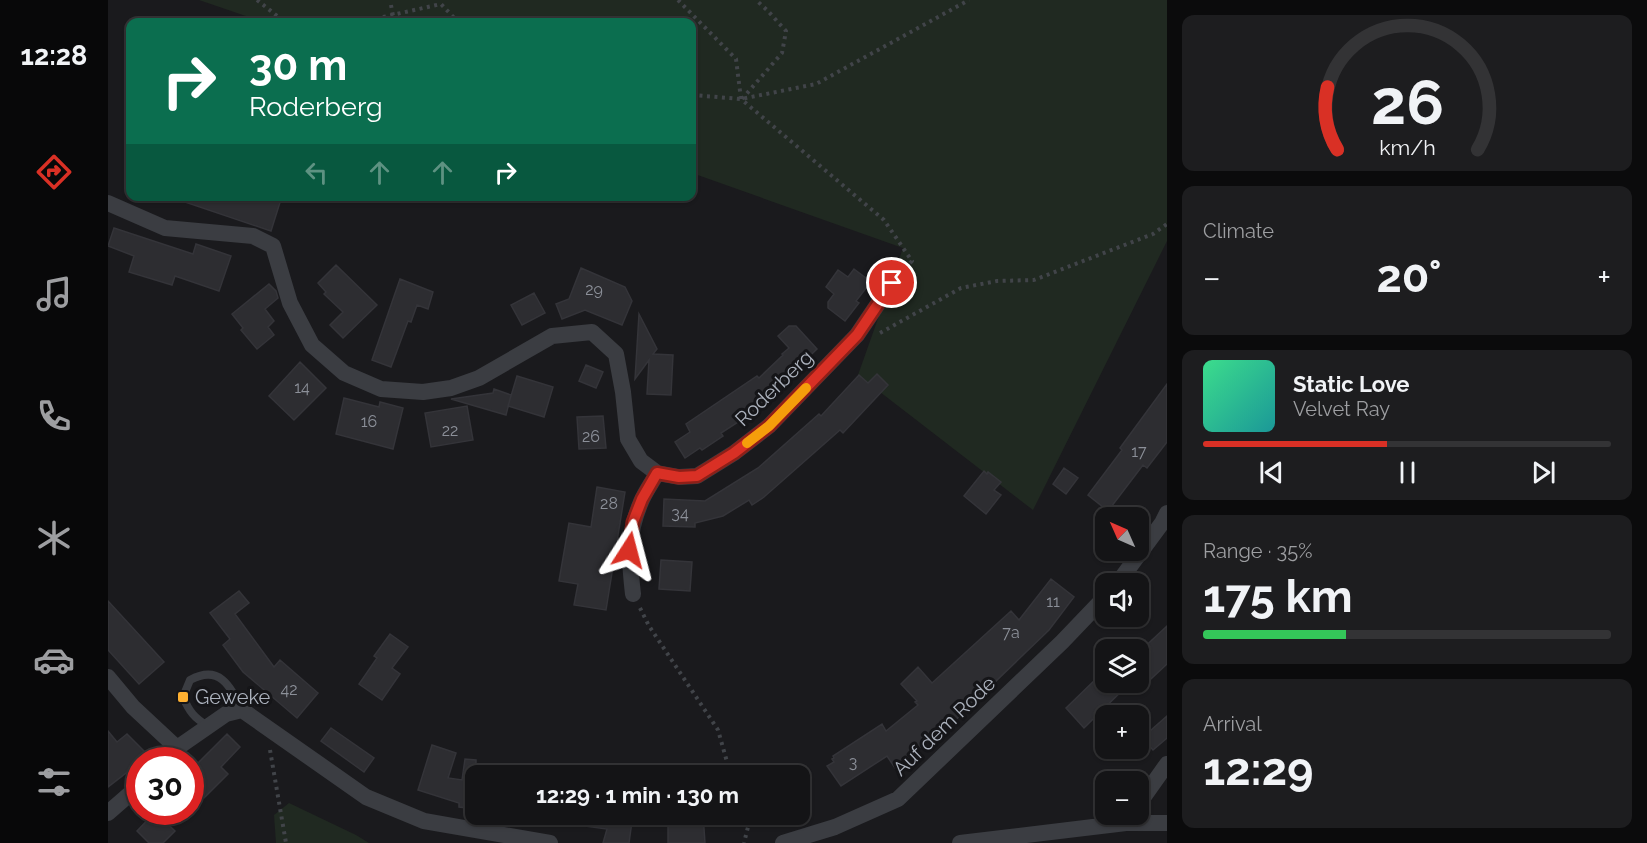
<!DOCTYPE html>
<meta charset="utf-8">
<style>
:root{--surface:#141416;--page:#1d1d1f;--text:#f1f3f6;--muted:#9d9ea1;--line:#333335;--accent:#d93025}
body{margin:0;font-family:Raleway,sans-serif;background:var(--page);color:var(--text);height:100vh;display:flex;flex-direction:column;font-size:22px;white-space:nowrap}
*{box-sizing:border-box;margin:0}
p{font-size:20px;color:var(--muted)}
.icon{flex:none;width:33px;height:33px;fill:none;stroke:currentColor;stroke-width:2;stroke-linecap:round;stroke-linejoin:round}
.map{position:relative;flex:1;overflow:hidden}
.drawer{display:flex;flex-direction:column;gap:15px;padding:15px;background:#0b0b0c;width:480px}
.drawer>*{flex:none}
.guide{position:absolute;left:18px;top:18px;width:570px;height:183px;border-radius:12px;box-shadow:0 2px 4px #0004,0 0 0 2px var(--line);background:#0b6e4f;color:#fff;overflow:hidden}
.needle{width:39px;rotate:315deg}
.buttons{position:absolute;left:987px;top:507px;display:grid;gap:12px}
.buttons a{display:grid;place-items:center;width:54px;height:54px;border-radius:12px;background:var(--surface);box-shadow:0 2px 4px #0004,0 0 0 2px var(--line);font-size:30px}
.speed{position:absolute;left:18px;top:747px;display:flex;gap:12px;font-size:30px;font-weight:700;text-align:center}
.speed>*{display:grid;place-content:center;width:78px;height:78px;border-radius:50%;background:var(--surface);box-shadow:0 2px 4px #0004,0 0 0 2px var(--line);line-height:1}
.speed .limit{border:9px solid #d22;background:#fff;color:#111}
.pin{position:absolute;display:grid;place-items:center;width:51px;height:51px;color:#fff;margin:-26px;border:3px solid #fff;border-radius:50%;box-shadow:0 2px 6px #0007}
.me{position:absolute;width:66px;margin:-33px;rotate:9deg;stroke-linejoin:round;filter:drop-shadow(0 0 4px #0008)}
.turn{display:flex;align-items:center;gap:21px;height:126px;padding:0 24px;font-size:27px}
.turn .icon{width:78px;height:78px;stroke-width:2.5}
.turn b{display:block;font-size:42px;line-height:51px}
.lanes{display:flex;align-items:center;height:57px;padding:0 24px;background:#0003;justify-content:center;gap:30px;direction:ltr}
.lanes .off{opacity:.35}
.big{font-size:45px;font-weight:700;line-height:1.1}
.drawer .card{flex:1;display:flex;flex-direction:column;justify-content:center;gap:9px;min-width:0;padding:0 21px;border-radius:12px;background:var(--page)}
.drawer .dial{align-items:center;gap:0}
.dial svg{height:156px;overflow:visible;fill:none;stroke:var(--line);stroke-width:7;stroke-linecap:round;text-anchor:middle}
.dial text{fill:var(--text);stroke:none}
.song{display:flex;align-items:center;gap:18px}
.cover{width:72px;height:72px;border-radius:9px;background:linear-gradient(135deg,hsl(150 70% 55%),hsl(180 70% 35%))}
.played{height:6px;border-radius:3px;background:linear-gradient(90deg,var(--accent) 45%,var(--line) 45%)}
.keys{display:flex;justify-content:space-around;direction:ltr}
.heat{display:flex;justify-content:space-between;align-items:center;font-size:33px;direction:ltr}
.charge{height:9px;border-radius:4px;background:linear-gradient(90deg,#34c759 35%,var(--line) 0)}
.trip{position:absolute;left:357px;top:765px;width:345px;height:60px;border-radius:12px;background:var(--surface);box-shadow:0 2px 4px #0004,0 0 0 2px var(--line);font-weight:700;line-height:60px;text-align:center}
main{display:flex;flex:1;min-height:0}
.tabs{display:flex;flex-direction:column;width:108px;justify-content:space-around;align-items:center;background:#080809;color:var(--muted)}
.tabs .icon{width:42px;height:42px}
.tabs .selected{color:var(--accent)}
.tabs b{font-size:27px;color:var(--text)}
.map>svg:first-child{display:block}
</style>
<main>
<nav class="tabs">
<b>12:28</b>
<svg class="icon selected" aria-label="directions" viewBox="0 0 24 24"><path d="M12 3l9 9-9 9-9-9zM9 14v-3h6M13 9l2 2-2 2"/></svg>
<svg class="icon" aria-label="music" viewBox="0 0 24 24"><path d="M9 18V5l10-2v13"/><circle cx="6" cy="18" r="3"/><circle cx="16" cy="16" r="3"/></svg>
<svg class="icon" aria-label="phone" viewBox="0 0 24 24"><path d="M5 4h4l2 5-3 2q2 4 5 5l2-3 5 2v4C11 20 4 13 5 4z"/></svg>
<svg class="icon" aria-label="climate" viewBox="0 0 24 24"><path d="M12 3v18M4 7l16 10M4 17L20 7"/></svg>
<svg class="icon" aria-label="car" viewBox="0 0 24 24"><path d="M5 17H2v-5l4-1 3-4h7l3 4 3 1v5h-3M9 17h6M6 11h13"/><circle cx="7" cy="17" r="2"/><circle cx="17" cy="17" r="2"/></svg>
<svg class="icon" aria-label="filters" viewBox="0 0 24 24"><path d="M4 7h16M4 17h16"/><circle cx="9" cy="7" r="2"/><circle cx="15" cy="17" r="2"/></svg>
</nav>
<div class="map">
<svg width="1059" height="843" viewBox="0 0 1059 843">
<rect width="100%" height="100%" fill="#1a1a1d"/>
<path fill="#202921" d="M91,0H1059V241L925,510L750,375L795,248L584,173V22H155Z
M181,803L248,835L261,843H168L166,815Z"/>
<path fill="#2d2d31" stroke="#343439" stroke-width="1.5" d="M68,196H174L163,231L68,199Z
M6,228L85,254L88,244L123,256L111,291L67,276L64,285L21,272L26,256L0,246Z
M228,265L269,305L235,338L222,325L235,312L216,294L218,292L210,283Z
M473,268L517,287L524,301L514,325L477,310L454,319L448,304L461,299Z
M746,269L763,282L748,301L751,303L737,321L720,308V302L726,294L718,287L730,270L740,277Z
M292,279L325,292L320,309L309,305L303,322L300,321L283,367L264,360Z
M161,284L168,291L170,298L157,309L166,321L160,327L166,335L149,349L133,330L135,328L124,314Z
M426,293L437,313L414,325L403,305Z
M531,314L549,349L545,354L565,355L563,395L539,394L541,360L527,379Z
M681,326H688L709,349L685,372L688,375L655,406L613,433L615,436L594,450L592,448L577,458L567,442L582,432L578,424L649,376L651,378L675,355L674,354L681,348L670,336Z
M192,362L218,388L186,420L161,396Z
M478,365L495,372L488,388L471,381Z
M769,374L780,385L735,433L732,430L656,497L644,505L641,500L615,516L587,523V527L555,526L556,499L597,501L650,468L711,414L713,416L751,375L760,383Z
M409,376L445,387L436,417L400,406Z
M1059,384V442L1039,468L1035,465L1000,511L980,495L1014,450L1012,448Z
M386,389L403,395L398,415L343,399L385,393Z
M236,398L271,407L272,402L295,408L285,449L228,434Z
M359,406L365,440L323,447L317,413Z
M495,416L498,448L471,449L469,417Z
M956,468L970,478L958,494L945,484Z
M876,471L879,474L880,472L893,482L886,490L893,495L878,514L856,496Z
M489,487L517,492L498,610L466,605L470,584L451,581L461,523L483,527Z
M553,560L584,562L582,591L551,589Z
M943,579L966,597L941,630L834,733L832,731L787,768L779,756L733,786L719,766L726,762L724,759L726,758L725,756L774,724L778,731L810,705L807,702L809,701L793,684L810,667L824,683L903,611L911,620Z
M131,591L141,603L127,614L166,667L172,660L210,693L189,718L135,672L115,645L122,639L102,613Z
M0,601L56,662L31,684L0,650Z
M1059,626V664L1030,691V653Z
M282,634L300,647L284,668L292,674L274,700L251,684L269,658L266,656Z
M991,676L997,682H1023L976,728L958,708Z
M1059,716V738L1045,750L1034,738Z
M223,728L266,758L256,772L213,741Z
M0,731L9,742L19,734L36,751L35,760L0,787Z
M119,734L132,747L113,767L120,774L96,798L82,784V771Z
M324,745L348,753L340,778L354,780L357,759L368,760V809L351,807V803L310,790Z
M47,812L67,831L55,843H41L29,831Z
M464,814H525L521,843H495L499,829L463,824Z
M560,814H595L597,843H560Z"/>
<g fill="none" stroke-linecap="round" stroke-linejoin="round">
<path stroke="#414449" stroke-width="4" stroke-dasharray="3 4.5" stroke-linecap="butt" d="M149,0L173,19L191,22
M570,0L628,59L633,99L776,220L804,261L794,272
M283,5L285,16
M253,22L333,4L350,22
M584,95L633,99L708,84L861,0
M634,99L674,53L678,31L659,10L648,0
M772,333L853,288L889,281L926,280L1045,234L1059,224
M532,608L541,626L610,730L623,776
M162,750L178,843
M634,814L640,827L636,843"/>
<path stroke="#3b3d42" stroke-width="8" d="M100,726C86,718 81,711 75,697L82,680C112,664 122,686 134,710"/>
<path stroke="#3b3d42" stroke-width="16" d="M0,203L57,228L145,236L165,246L182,303L204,345L236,373L273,389L315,392L343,388L371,378L444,336L484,332L508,354L515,392L520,439L533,461L549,473L571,477L589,476L626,453L661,426L749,335L784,283
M1009,584L1054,523L1059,513
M525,594C521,560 519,534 533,502C537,492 544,483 549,473
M0,677L25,707L69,748L118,714L134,710L258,797L316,821L442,843
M56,760L69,748
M1030,805L1059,764
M0,813L32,785
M675,843L727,827L790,799L954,642L998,596
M852,843L1018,823H1059"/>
</g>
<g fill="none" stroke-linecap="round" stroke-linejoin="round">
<g stroke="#8d1f18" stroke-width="15">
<path id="route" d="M521,550L525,522L534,499L549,473L571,477L589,476L626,453L661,426L749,335L784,283"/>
</g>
<use href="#route" stroke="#d93025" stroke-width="10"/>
<path stroke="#f59e0b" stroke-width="10" d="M639,443L661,426L698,388"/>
</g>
<rect fill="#feb031" stroke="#151518" stroke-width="2" x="69" y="691" width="12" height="12" rx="3"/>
<g text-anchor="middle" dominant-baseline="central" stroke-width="6" stroke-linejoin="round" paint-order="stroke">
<g font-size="16" fill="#8c9099">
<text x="486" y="289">29</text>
<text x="194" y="387">14</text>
<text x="261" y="421">16</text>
<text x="342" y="430">22</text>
<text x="483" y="436">26</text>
<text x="1031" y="451">17</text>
<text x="501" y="503">28</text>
<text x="572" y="513">34</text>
<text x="945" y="601">11</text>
<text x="903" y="632">7a</text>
<text x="181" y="689">42</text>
<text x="745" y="762">3</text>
</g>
<g font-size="20" fill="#acb2bd" stroke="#151518">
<text transform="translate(666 388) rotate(-44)">Roderberg</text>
<text transform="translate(836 726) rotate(-44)">Auf dem Rode</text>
</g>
<g font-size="20" fill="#acb2bd" stroke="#151518" text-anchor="start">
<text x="87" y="697">Geweke</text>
</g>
</g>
</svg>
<div class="buttons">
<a><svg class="needle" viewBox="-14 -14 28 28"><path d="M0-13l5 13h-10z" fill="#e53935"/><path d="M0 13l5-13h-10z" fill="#9d9ea1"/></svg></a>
<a><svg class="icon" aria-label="sound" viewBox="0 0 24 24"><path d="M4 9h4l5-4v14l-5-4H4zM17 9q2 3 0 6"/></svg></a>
<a><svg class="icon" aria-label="layers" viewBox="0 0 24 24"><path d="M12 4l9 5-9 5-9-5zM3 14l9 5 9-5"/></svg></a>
<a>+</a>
<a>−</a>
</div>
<div class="speed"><div class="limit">30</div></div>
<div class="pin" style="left:784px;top:283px;background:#d93025"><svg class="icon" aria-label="arrive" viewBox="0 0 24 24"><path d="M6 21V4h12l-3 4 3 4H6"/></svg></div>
<svg class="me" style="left:521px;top:550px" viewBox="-20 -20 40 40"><path d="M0-17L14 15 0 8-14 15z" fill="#d93025" stroke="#fff" stroke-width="4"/></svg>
<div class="trip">12:29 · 1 min · 130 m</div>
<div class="guide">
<div class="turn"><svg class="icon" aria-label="right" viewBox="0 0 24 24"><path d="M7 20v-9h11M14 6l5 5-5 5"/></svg><div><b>30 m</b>Roderberg</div></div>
<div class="lanes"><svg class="icon off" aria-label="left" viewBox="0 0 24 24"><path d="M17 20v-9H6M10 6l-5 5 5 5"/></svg><svg class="icon off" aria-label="ahead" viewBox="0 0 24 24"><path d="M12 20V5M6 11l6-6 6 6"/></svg><svg class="icon off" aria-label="ahead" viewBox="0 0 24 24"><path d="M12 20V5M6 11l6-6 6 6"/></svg><svg class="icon" aria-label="right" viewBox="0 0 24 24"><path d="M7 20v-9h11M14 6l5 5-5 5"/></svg></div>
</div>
</div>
<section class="drawer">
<div class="card dial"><svg viewBox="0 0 100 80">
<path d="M14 69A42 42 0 1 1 86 69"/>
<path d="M14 69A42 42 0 0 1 9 37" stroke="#d93025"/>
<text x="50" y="56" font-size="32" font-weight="700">26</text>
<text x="50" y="72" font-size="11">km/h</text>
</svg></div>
<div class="card"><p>Climate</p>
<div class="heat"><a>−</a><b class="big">20°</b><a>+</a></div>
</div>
<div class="card">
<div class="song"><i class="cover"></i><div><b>Static Love</b><p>Velvet Ray</p></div></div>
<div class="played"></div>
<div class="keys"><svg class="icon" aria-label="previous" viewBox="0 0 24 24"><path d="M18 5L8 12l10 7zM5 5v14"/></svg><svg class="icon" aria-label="pause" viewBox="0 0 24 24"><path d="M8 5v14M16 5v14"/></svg><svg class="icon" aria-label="next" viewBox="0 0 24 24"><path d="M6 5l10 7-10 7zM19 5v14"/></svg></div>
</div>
<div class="card"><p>Range · 35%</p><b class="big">175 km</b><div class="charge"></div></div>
<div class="card"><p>Arrival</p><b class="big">12:29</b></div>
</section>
</main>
